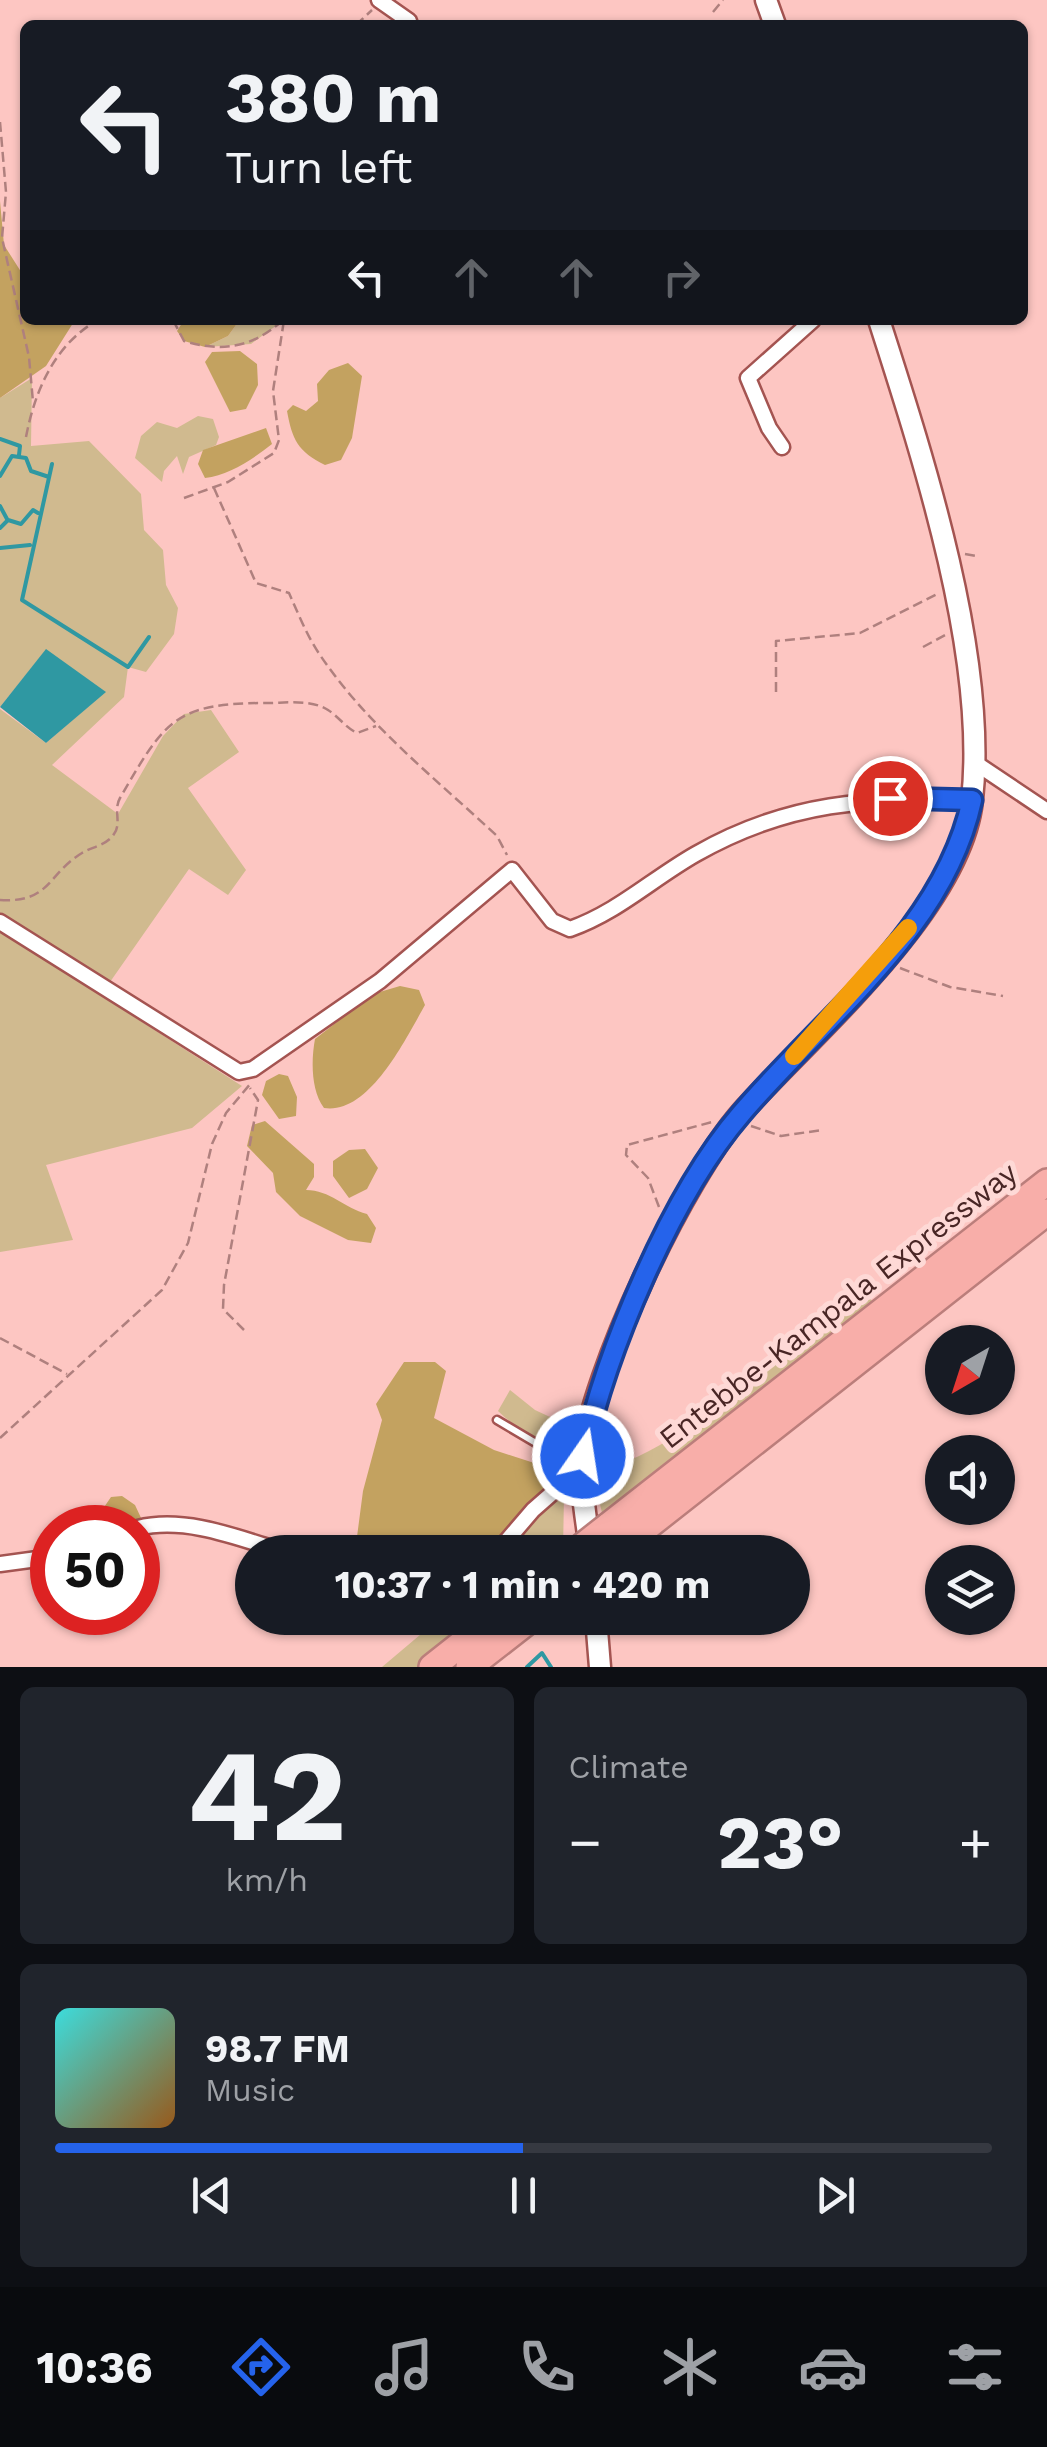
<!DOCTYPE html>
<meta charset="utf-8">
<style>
:root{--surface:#171b24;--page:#20242c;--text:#f1f3f6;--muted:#9ea1a6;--line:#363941;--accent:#2563eb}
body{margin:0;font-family:"Work Sans",sans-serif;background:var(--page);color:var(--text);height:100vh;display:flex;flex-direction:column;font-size:38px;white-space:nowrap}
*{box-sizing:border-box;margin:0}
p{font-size:32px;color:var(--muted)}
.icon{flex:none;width:55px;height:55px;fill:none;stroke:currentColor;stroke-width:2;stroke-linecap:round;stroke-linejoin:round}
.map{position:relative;height:1667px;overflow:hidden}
.side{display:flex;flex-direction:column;gap:20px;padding:20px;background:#0d0f14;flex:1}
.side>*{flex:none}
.banner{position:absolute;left:20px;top:20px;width:1008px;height:305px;border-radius:15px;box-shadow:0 2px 8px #0004;background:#171b24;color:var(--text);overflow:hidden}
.needle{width:65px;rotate:219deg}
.tools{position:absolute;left:925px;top:1325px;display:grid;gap:20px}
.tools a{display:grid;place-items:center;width:90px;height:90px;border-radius:50%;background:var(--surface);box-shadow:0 2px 8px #0004;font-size:50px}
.speed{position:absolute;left:30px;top:1505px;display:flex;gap:20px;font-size:50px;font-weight:700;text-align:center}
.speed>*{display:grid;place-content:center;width:130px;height:130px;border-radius:50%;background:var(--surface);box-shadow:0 2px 8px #0004;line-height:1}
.speed .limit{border:15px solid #d22;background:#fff;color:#111}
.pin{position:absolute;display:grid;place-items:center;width:85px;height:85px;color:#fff;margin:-42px;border:5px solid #fff;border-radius:50%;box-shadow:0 2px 10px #0007}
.me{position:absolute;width:110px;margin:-55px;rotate:13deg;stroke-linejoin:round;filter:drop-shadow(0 0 8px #0008)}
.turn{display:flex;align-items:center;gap:35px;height:210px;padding:0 40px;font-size:45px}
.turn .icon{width:130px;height:130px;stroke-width:2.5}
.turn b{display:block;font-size:70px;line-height:85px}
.lanes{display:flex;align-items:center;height:95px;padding:0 40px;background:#0003;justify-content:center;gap:50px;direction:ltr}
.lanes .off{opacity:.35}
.big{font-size:75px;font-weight:700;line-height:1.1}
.side .card{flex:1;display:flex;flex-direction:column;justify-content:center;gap:15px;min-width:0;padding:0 35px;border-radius:15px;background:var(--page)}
.side .dial{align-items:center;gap:0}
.dial b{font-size:130px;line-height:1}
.song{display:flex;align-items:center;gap:30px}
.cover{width:120px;height:120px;border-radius:15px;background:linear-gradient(135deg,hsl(180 70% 55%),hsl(30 70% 35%))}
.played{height:10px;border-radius:5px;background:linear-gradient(90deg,var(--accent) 50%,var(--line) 50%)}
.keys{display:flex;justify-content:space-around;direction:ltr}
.heat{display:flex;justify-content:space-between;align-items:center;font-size:55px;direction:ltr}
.side .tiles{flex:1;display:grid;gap:20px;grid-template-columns:1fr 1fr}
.card:last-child{grid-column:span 2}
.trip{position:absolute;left:235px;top:1535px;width:575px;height:100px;border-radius:50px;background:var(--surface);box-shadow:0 2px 8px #0004;font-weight:700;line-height:100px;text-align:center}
.tab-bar{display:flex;height:160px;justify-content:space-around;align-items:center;background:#090b0e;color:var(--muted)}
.tab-bar .icon{width:70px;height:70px}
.tab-bar .active{color:var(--accent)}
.tab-bar b{font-size:45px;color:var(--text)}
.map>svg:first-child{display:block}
</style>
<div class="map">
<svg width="1047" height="1667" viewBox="0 0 1047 1667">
<rect width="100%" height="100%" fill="#fdc6c2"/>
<path fill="#d0ba8f" d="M233,320H284L251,344L205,347L228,336L236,325Z
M32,378L31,446L89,441L141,494L144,530L163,550L166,585L178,608L174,634L146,672L128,667L124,697L52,765L118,814L163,736L184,714L211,710L239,752L188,788L246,870L228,895L189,869L110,982L0,915V709L46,743L105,692L46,650L0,707V398Z
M198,416L213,419L219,437L216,445L189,457L183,474L177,456L164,471L162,482L135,458L141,436L157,422L177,428Z
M0,931L242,1086L192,1128L46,1165L73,1240L0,1252Z
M863,1291L874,1303L604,1522L596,1486L601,1470C680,1451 796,1344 863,1291Z
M510,1390L535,1410L578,1430L572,1450C544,1442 519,1432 498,1411Z
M564,1496L563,1551L506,1552L539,1514Z
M440,1618H479L417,1667H382Z"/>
<path fill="#c3a260" d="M0,201L4,245L25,278V320H75L46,366L0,398Z
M184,320H233L236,325L228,336L205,347L184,341L177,331Z
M240,351L257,364L258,385L246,409L230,412L205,362L212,352Z
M348,363L362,376L352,438L341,460L325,465C298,452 292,439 287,411L293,405L306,411L318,401L317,384L329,370Z
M266,428L272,444C252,460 229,475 205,478L198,464L203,450Z
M400,986L419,990L425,1005C405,1040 369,1115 324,1108C311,1090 311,1061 315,1039L373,994Z
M279,1074L288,1076L297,1097L296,1116L279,1119L262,1095L266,1081Z
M265,1121L314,1164V1177L306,1190C330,1190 344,1208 367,1214L376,1228L371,1243L348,1240L300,1216L276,1192L273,1173L247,1146L252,1125Z
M365,1149L378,1168L367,1189L349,1198L333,1176V1161L349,1150Z
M404,1362H435L446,1371L434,1418L494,1450L565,1473L491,1552H355L363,1491L382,1420L376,1404Z
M122,1496L135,1505L142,1520L130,1527L104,1528L96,1519L111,1497Z
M307,1618H422L420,1632L410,1633L397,1626C366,1634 342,1615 310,1628L304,1622Z"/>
<path fill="#2f98a2" d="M46,649L106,692L46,743L0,707Z"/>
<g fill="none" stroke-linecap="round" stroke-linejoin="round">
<path stroke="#2f98a2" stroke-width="4" d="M0,439L20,446L19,455
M52,464L22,600L128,667L149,637
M0,476L12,456L26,458L31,471L49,477
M0,506L7,519
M0,528L8,520L21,524L33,510L38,513
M0,548L30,545
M527,1667L542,1653L551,1667"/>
<g stroke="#a45451" stroke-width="11">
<path id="lane" d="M497,1420L546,1449L577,1455"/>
</g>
<g stroke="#a45451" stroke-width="19">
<path id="street" d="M379,0L409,21
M782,447L769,428L748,378L813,320
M974,762L1047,811
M0,922L239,1072L253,1069L380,981L512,870L552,921L570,929C618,912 652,879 696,854C789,801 868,798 972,800
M138,1528C185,1516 239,1538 284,1552
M497,1552L533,1510L582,1467
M0,1564L52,1557"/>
</g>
<g stroke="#a45451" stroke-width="25">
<path id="secondary" d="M766,0L775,25
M590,1551C587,1522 580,1489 582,1460C591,1373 684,1178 742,1112C813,1033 961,908 972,800C988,657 923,457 879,320
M596,1618L600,1667"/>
</g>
<g stroke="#bb7e7b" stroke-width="30">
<path id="highway" d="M608,1526L1047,1182
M615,1552L1047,1212
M432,1667L494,1618
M469,1667L532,1618"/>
</g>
<path stroke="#af807e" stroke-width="2.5" stroke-dasharray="10 5" stroke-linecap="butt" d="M713,12L723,0
M356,25L372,10
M0,122L6,192L2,238L29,357L33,402
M173,320L184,341C222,353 253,347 282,321
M26,437C35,390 55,344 98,320
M214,488L256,583L289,593C298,613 307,636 320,655C367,725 436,779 497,836L507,855
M184,498L228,482L274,453L279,440L273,391L284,320
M965,554L977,556
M923,647L947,634
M776,692V641L860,633L937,594
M0,900C51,903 47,874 82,853C92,847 107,845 114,834C122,823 113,810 120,798C165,720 175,703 267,703C286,703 311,699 328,710C339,717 345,727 357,733L376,726
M900,968L950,987L1003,996
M751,1126L781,1136L822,1130
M659,1207L648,1178L626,1155L627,1145L712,1122
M244,1330L223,1309L224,1285L258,1100L250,1088
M0,1338L67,1374
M0,1438L162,1290L188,1243L212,1144L226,1113L251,1083
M239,1604L252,1590"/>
<use href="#lane" stroke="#fff" stroke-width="6"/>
<use href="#street" stroke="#fff" stroke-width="14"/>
<use href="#secondary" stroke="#fff" stroke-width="20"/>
<use href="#highway" stroke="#f8aea9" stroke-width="25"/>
<g stroke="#bb7e7b" stroke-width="30" stroke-linecap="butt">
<path id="highway-bridge" d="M575,1552L608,1526"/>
</g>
<use href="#highway-bridge" stroke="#f8aea9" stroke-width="25"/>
</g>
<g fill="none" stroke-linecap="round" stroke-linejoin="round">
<g stroke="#184099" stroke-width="25">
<path id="route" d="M583,1456C606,1352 671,1195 741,1114C823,1017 944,930 972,800L890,798"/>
</g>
<use href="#route" stroke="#2563eb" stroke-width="18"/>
<path stroke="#f59e0b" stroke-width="18" d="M794,1056L908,928"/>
</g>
<g text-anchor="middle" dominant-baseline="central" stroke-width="10" stroke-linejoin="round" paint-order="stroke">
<g font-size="30" fill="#492625" stroke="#fed9d6">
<text transform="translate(838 1305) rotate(-38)">Entebbe-Kampala Expressway</text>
</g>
</g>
</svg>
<div class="tools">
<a><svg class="needle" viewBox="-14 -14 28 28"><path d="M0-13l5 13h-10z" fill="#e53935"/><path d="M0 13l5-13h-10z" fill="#9ea1a6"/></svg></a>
<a><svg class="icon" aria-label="sound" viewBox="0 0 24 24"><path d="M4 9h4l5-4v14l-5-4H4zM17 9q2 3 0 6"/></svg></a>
<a><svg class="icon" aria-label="layers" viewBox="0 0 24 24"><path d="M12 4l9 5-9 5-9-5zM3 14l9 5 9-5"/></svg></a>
</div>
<div class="speed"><div class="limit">50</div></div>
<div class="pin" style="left:890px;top:798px;background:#d93025"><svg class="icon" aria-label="arrive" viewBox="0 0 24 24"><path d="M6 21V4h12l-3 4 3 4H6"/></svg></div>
<svg class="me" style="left:583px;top:1456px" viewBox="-20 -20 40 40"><circle r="17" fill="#2563eb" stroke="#fff" stroke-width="3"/><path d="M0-11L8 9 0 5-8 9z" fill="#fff"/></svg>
<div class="trip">10:37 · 1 min · 420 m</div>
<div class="banner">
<div class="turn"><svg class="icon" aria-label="left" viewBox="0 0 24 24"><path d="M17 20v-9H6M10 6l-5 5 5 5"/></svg><div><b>380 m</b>Turn left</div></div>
<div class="lanes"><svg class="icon" aria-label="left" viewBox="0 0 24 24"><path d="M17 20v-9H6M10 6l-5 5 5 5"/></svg><svg class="icon off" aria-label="ahead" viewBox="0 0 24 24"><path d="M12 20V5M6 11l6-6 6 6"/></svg><svg class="icon off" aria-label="ahead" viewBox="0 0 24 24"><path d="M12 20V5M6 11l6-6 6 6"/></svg><svg class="icon off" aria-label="right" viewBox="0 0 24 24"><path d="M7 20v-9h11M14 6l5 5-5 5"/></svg></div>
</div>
</div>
<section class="side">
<div class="tiles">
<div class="card dial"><b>42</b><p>km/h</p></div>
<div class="card"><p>Climate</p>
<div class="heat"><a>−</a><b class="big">23°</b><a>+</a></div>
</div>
<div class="card">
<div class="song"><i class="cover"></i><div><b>98.7 FM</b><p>Music</p></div></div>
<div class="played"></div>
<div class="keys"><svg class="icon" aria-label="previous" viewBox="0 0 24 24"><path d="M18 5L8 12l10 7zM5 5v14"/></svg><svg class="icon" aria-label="pause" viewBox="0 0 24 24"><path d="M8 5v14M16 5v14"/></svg><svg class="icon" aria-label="next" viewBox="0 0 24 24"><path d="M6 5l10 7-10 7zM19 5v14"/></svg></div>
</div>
</div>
</section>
<nav class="tab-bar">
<b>10:36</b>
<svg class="icon active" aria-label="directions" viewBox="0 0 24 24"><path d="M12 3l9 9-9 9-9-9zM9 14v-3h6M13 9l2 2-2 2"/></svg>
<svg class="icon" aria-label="music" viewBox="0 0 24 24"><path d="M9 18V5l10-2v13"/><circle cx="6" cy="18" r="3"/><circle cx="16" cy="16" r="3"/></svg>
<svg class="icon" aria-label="phone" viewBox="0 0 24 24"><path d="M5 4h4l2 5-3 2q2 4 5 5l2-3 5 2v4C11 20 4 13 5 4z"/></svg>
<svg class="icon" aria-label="climate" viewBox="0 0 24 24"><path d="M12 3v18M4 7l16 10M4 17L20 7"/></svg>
<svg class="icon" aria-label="car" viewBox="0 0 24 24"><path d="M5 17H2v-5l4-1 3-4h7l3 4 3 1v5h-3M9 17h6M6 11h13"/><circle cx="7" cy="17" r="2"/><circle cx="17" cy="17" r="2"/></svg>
<svg class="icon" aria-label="filters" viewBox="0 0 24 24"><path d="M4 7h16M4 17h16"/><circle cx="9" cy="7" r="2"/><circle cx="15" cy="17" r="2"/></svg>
</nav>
